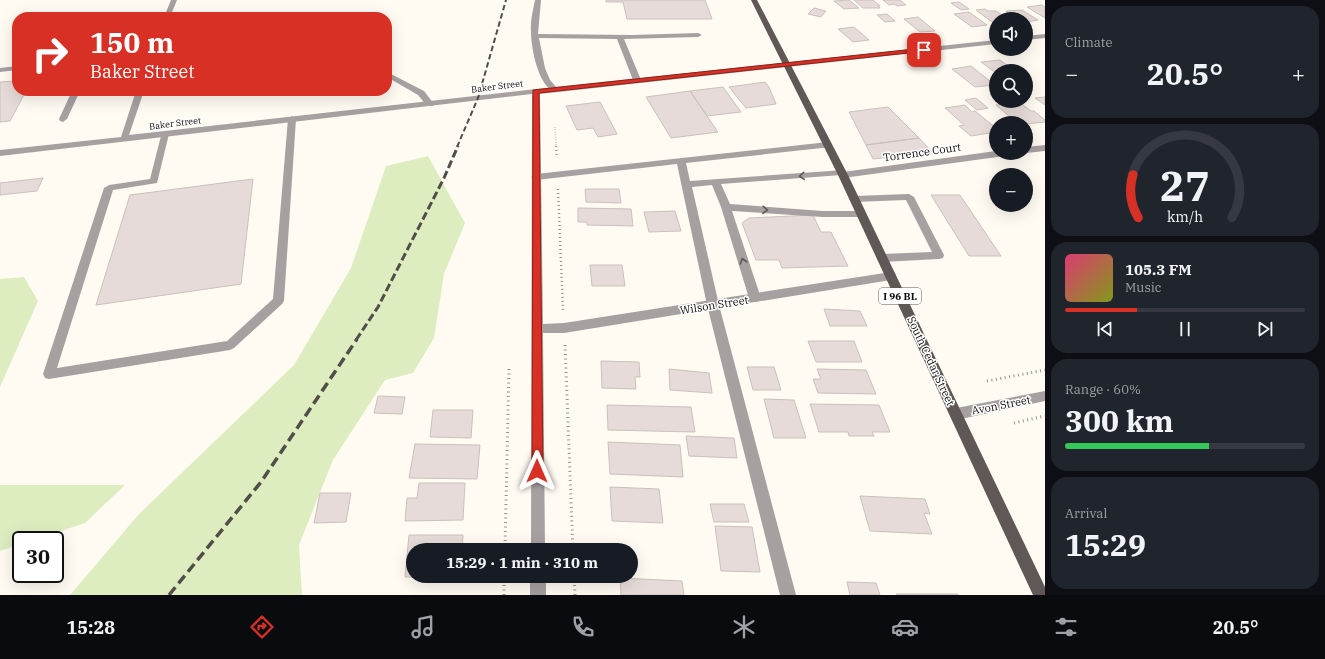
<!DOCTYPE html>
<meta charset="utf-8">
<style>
:root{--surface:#171b24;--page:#20242c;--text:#f1f3f6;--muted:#9ea1a6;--line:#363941;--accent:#d93025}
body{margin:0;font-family:"IBM Plex Serif",serif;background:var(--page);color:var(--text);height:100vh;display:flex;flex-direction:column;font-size:15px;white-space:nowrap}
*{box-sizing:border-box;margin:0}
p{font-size:13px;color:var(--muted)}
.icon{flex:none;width:22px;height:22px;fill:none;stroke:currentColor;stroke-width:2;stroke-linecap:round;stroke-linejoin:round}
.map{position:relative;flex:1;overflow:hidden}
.side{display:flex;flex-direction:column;gap:6px;padding:6px;background:#0d0f14;width:280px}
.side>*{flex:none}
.hud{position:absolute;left:12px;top:12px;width:380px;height:84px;border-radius:16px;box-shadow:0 4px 16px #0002;background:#d93025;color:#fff;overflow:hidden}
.tools{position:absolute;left:989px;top:12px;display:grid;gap:8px}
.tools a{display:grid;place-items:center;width:44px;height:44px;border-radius:50%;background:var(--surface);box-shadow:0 4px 16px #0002;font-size:20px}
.speed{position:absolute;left:12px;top:531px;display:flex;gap:8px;font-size:20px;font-weight:700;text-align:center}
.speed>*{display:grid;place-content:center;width:52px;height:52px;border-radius:50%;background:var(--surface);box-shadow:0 4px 16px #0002;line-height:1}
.speed .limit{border:2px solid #111;border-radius:6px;background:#fff;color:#111}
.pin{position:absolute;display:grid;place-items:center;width:34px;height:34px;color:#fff;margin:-17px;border-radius:8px;box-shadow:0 2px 6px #0006}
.me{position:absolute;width:44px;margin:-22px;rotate:0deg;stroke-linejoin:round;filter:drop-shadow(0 0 3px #0008)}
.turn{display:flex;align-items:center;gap:14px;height:84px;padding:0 12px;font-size:18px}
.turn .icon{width:52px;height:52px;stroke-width:2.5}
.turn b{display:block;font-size:28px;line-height:34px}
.big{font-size:30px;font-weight:800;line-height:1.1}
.side .widget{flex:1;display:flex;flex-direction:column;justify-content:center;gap:6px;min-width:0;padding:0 14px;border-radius:16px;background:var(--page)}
.side .dial{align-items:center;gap:0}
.dial svg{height:104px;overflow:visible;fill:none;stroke:var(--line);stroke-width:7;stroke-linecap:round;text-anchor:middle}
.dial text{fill:var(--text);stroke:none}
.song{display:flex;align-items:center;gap:12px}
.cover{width:48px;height:48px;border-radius:6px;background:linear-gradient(135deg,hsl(340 70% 55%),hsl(70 70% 35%))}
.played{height:4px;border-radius:2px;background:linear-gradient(90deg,var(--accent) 30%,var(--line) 30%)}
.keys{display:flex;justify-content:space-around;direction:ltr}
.heat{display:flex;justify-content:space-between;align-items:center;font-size:22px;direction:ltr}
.charge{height:6px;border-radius:3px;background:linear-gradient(90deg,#34c759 60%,var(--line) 0)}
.trip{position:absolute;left:406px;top:543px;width:232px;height:40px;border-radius:20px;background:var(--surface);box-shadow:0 4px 16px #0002;font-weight:800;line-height:40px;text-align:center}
.tabs{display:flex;height:64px;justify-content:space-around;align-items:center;background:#090b0e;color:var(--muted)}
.tabs .icon{width:28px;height:28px}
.tabs .current{color:var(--accent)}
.tabs b{font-size:18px;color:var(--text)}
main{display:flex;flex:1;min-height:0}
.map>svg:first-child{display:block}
</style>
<main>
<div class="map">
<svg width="1045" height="595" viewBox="0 0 1045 595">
<rect width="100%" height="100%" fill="#fffbf2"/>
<path fill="#ddedc0" d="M428,156L465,223L444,274L434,338L413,373L385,380L333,460L299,545L302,595H70L139,514L294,365L351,268L386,166Z
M24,277L38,301L0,387V279Z
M0,485H125L85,523L34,540H21V544L0,551Z"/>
<path fill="#e6dbd8" stroke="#cac0bd" d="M606,0H705L712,19H627L623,2H606Z
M849,0L859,8L844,9L834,1Z
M854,0H873L880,6H878L880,8H863Z
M883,0H900L906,5L897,6L894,4L889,5Z
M959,2L969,9L961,10L951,3Z
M1042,5L1045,7V18L1027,7Z
M814,8L826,11L821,17L808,14Z
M985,9L988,11H996L1008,19H996V25L976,10Z
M1022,10L1038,20L1026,22V19H1017L1006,11Z
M969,12L987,25L972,27L954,14Z
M887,14L895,21L885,22L877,15Z
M918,17L935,31L920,32L904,19Z
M854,27L869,40L853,42L838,29Z
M1000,60L1015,71H996V73L981,62Z
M971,66L995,85L975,87L952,69Z
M17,81V91H26L10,121L0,122V82Z
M765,82L769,87L776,104L746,108L729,87Z
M723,87L741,112L707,116L690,91Z
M690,91L718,132L671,138L646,97Z
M1045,97V105L1035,98Z
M976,98L988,108L977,110L965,100Z
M600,102L617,134L598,137L593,128L577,130L566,106Z
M1019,102L1031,111H1034L1045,120V122L1026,124L1017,123L996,105Z
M965,105L972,112L975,111L996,128V132L971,136L959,126L964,125L945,108Z
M888,107L919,138L866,145L849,112Z
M919,138L932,152L873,159L866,145Z
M43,178L37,191L0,195V183Z
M253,179L241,284L96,305L130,195Z
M585,189H619L621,203L586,202Z
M931,195H960L1001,256H969Z
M578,208L631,209L633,226L587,225V222H578Z
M675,211L681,231L649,232L644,212Z
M813,215L821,232H831L848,266L782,268L779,260H756L742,223L749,218Z
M590,265H622L625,286H592Z
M824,309L860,311L867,326H830Z
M808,341H854L862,362H816Z
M601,361L639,362L640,377H635L636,389L602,388Z
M747,367H774L781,390H753Z
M669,369L709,373L712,393L670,390Z
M817,369L866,370L876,394L818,393L813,379H821Z
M378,396L405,397L402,414L374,413Z
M764,399L794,400L806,438H774Z
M810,404L879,405L890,432H872L874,436H849L848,432H819Z
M607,405L691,407L695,432L608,430Z
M433,410H473L471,438L430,437Z
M686,436L734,438L737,458L689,456Z
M608,442L680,445L683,477L610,474Z
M415,444L480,445L477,479L409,478Z
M419,483H465L463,520L405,521L407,498H417Z
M610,487L659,489L663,523L612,521Z
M320,493H351L346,522L314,523Z
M860,496L925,499L930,514L924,513L932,534L870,531Z
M710,504H744L749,522H714Z
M715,526L752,527L760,572L721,571Z
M409,535H463L462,550H413V576L460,577H405Z
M620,578L682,581L684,595H621Z
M847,582L876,583L880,595H850Z
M896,594H958V595H897Z"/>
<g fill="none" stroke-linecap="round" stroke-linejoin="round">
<path stroke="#98958f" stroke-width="1.5" stroke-dasharray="0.5 2" stroke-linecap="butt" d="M555,127L556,147"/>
<path stroke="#98958f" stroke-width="2.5" stroke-dasharray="1 3" stroke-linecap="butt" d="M556,146L557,158
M558,189L563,310"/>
<path stroke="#98958f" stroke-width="3" stroke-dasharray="1 3.5" stroke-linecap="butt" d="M565,345L573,550
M987,381L1045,370
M1014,423L1045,416
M505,550L509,367
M504,576V595
M574,576L575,595"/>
<path fill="#a6a1a0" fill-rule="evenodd" d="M535,0H541L538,34L632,35L698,33L702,35L698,37L624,39L641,80L637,82L633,80L617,39L539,38L545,68L550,80L558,89L554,91C538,86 531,47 531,32C530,22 533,10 535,0Z
M17,66V70L0,72V68Z
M387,72L424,91L434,104L433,106H427L418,95L387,77Z
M72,91H80L67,119L63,122L60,121L59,119Z
M137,91H156C152,95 142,95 137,94Z
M292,116L296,119L284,301L282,304L234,348L230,350L49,379L45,378L43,374L104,188L109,185L150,179L162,132H168L169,134L157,183L113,190L57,368L227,341L273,299L288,119Z
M828,142L832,145L831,147L686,163L690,181L844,170L846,172L841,175L721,184L730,204L823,211H860L865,214L860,217H823L732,211L761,298L759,301L755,302L751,301L749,298L721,207L712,185L692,187L719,305L796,595H780L707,305L677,164L536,180L531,177L536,174Z
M909,194L914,197L944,255L943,258L939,259L882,262L878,261L877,258L878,255L882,254L932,252L906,200L854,202L849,199L854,196Z"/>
<path fill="#a6a1a0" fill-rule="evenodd" d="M171,0H177L170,17H164Z
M1045,34V38L1026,40V36Z
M996,40V44L540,94L543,324L564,323L891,272L895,273L896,276L895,279L891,280L564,333H543L545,550H531L532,94L0,156V150L121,137L136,91H144L129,135L536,89Z
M1045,145V151L1026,153V147Z
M996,151V153H1009L1005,156L843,178L838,175L843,172Z
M1045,391V401L956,420L952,418L950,414L952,410L956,408Z
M530,576H546V595H530Z"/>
<path fill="#605856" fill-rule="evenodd" d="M751,0H757L848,175L1045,587V595H1033L838,175Z"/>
<path stroke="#514e4a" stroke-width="2" stroke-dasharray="5.5 3" stroke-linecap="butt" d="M457,147L478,98L506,0"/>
<path stroke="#514e4a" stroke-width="3" stroke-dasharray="8 3.5" stroke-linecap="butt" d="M356,340L378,307L444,178L458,146"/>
<path stroke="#514e4a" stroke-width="3.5" stroke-dasharray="10 5" stroke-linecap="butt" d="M169,595L261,482L357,339"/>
</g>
<defs><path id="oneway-chevron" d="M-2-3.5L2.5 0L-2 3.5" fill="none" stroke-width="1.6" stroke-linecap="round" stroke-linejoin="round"/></defs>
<g stroke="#5a5756">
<use href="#oneway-chevron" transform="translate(802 176) rotate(175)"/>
<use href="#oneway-chevron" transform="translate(765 210) rotate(4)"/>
<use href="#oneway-chevron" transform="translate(743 261) rotate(-107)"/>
</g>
<path fill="#d93025" stroke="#8d1f18" d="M924,48H926V51L539,93L543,471L541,475L537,476L533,475L532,471L533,90Z"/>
<g text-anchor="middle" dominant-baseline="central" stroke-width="3" stroke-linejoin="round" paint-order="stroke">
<g font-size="9" fill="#0f0d0b" stroke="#fff">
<text transform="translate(497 86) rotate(-7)">Baker Street</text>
<text transform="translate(175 123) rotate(-7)">Baker Street</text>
</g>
<rect fill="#fff" stroke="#575654" stroke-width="1" x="879" y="288" width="42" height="16" rx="3"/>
<g font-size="10" font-weight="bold" fill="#0f0d0b">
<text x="900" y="296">I 96 BL</text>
</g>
<g font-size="11" fill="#0f0d0b" stroke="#fff">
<text transform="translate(922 152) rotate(-8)">Torrence Court</text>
<text transform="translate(714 305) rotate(-9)">Wilson Street</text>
<text transform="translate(931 361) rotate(65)">South Cedar Street</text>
<text transform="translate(1001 405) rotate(-11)">Avon Street</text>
</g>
</g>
</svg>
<div class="tools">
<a><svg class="icon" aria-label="sound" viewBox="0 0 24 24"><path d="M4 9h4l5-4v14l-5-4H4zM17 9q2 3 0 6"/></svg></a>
<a><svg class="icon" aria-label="search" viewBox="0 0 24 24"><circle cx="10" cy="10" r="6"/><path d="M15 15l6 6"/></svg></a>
<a>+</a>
<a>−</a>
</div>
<div class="speed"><div class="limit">30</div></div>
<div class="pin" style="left:924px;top:50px;background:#d93025"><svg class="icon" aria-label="arrive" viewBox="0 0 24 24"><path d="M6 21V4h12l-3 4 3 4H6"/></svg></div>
<svg class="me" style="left:537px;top:471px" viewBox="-20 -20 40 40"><path d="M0-17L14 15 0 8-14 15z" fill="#d93025" stroke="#fff" stroke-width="4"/></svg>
<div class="trip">15:29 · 1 min · 310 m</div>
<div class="hud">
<div class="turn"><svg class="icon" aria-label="right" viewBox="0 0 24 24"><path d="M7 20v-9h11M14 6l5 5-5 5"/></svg><div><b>150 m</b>Baker Street</div></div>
</div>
</div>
<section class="side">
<div class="widget"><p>Climate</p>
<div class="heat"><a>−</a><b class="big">20.5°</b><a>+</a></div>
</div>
<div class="widget dial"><svg viewBox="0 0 100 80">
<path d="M14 69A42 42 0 1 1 86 69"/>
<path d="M14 69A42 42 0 0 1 10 36" stroke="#d93025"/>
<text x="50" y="56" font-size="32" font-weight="700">27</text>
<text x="50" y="72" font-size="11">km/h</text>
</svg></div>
<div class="widget">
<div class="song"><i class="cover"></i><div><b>105.3 FM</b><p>Music</p></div></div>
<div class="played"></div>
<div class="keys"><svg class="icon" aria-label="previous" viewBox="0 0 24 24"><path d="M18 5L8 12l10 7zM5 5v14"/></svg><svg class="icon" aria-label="pause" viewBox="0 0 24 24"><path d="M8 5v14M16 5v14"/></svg><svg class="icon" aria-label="next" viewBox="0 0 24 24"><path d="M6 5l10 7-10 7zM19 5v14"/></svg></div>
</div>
<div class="widget"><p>Range · 60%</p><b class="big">300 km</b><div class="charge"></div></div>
<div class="widget"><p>Arrival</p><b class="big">15:29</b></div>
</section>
</main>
<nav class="tabs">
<b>15:28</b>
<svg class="icon current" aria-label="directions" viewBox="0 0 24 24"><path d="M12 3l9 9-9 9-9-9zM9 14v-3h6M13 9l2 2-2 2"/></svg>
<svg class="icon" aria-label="music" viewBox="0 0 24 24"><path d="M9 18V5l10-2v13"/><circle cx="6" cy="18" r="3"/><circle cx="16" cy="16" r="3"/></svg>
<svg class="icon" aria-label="phone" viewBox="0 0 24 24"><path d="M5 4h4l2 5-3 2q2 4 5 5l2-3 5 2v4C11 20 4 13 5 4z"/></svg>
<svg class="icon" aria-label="climate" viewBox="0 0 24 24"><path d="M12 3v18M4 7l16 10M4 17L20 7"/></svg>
<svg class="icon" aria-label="car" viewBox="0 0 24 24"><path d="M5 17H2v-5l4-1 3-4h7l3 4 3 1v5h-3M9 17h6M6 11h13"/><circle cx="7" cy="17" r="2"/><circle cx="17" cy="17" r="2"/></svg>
<svg class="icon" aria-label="filters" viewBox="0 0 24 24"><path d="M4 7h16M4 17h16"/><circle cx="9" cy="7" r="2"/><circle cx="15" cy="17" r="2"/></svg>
<b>20.5°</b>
</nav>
